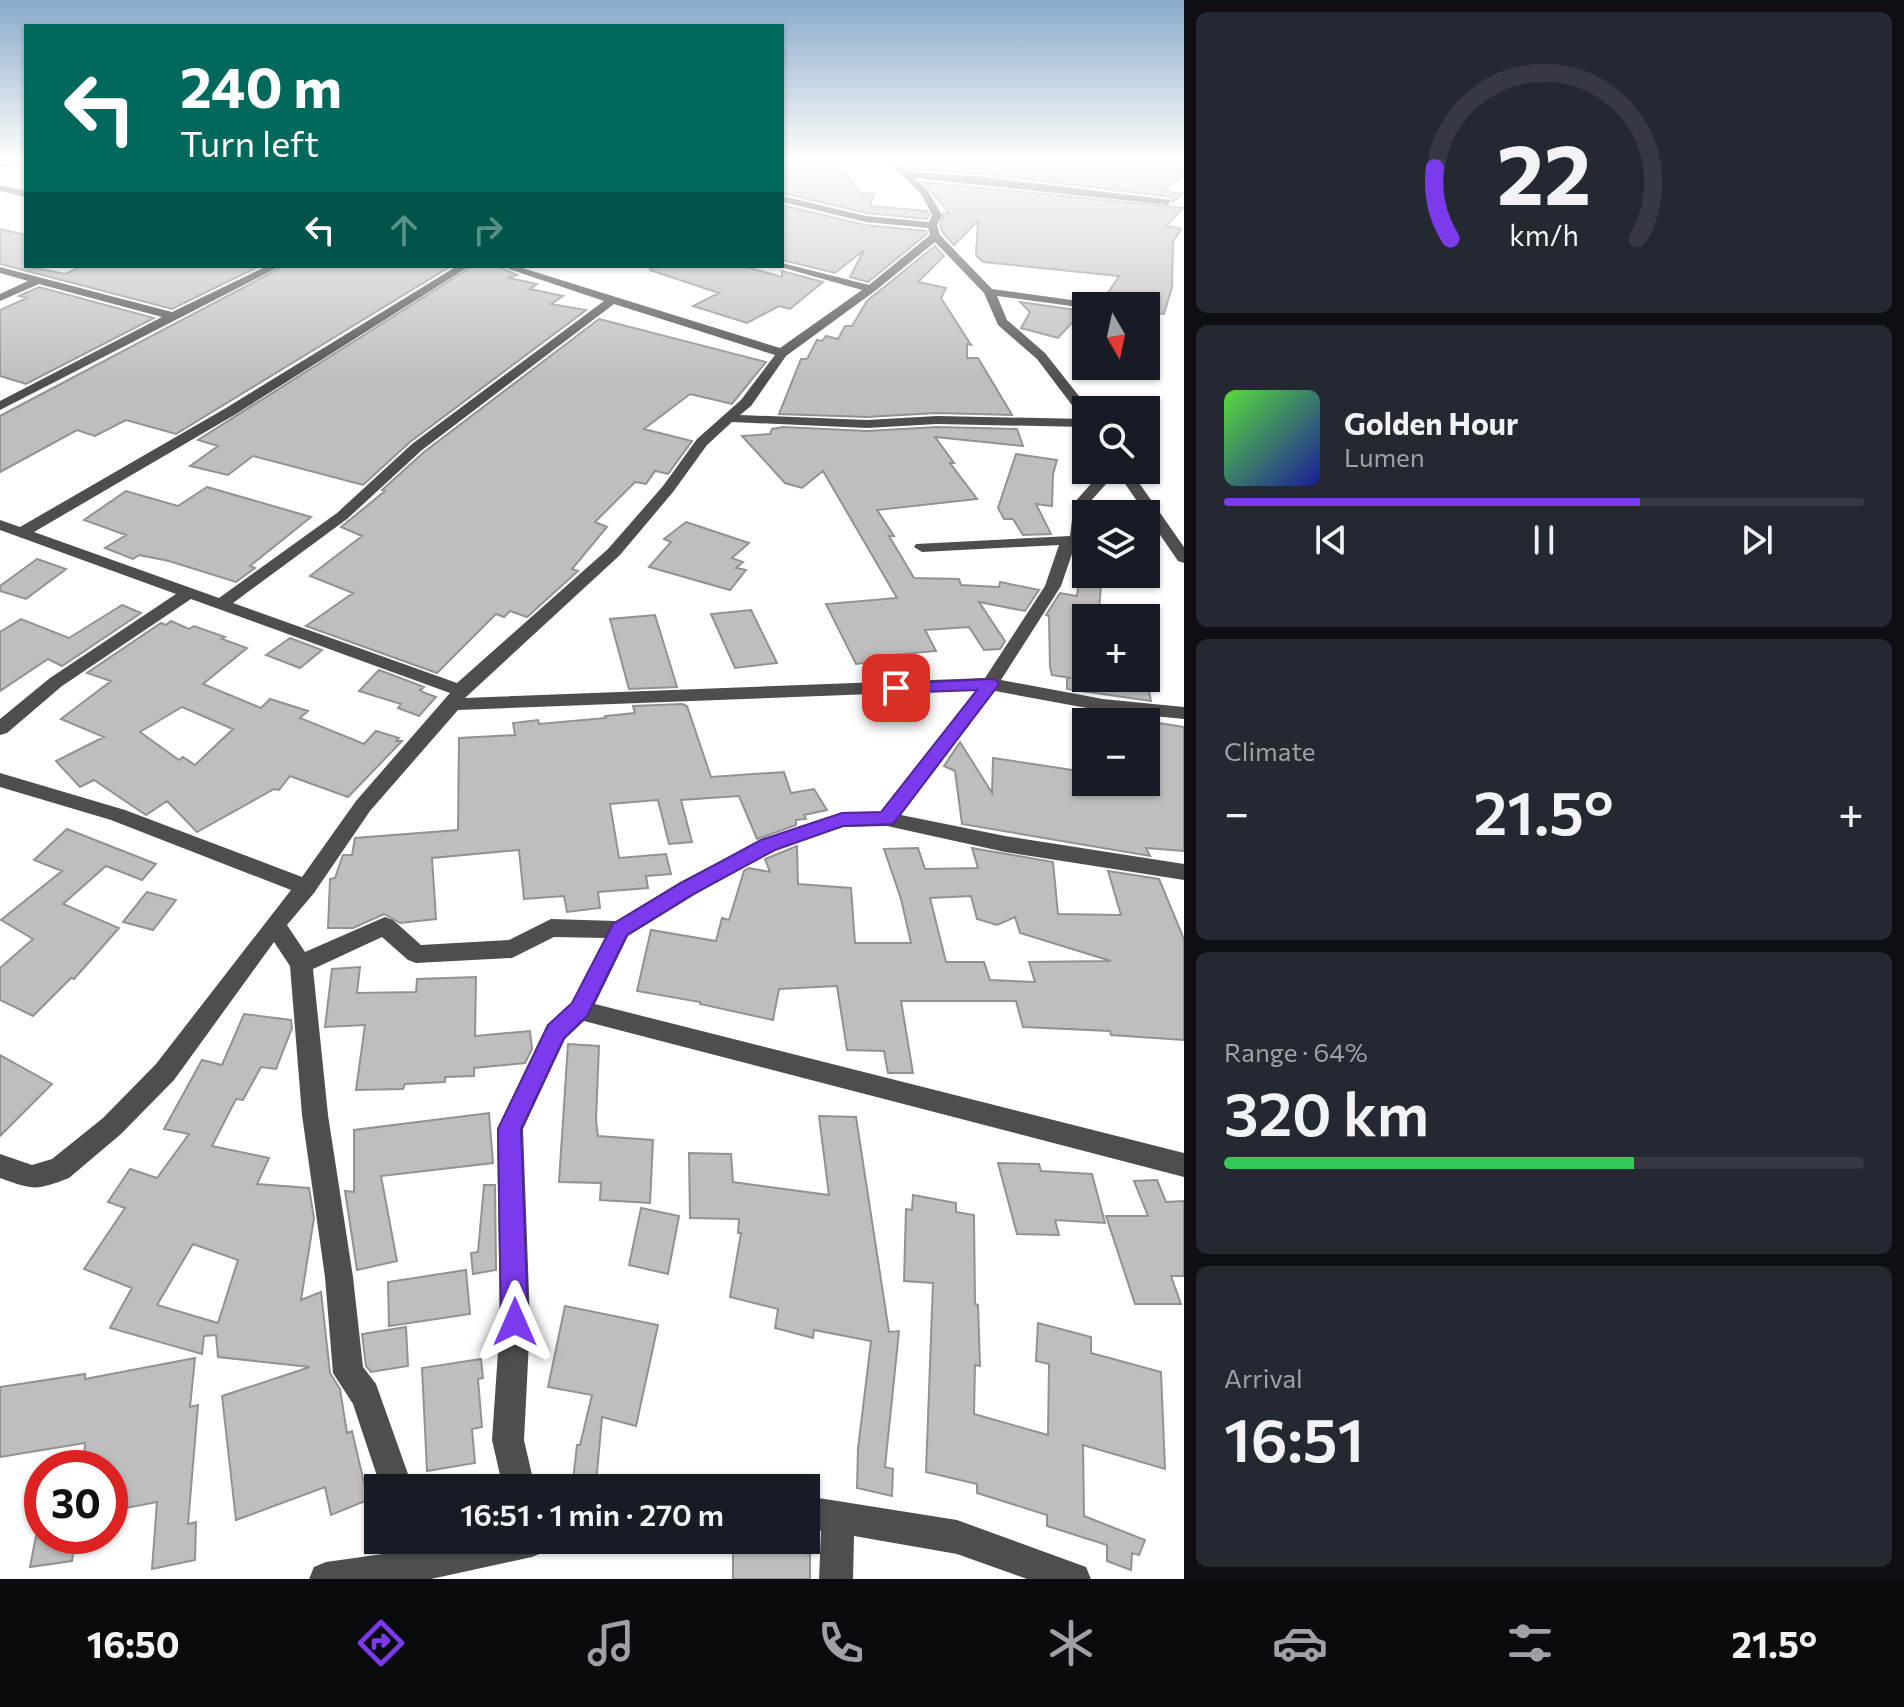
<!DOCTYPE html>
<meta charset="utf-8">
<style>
:root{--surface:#171b24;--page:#242831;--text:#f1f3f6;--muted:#9ea1a6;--line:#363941;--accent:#7c3aed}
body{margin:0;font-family:Commissioner,sans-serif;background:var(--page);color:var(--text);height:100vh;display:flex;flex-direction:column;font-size:30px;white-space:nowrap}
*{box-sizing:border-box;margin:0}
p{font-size:26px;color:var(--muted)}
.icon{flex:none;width:44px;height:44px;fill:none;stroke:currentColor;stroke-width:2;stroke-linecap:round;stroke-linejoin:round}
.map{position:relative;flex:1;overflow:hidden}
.drawer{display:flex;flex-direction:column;gap:12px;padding:12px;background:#0d0f14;width:720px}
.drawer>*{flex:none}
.guide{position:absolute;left:24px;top:24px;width:760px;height:244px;border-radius:0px;box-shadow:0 2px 6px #0004;background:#00695c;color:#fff;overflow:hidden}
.needle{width:52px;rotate:171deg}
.controls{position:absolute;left:1072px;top:292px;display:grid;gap:16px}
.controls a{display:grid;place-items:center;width:88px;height:88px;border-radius:0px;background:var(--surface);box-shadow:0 2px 6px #0004;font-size:40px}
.speed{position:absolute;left:24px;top:1450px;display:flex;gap:16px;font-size:40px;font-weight:700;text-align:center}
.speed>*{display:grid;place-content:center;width:104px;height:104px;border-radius:50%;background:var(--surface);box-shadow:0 2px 6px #0004;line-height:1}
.speed .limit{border:12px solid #d22;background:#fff;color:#111}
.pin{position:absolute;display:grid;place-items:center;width:68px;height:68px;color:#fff;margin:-34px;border-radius:16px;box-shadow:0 4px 12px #0006}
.me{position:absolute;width:88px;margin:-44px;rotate:0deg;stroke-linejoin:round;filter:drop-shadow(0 0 6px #0008)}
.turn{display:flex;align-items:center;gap:28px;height:168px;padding:0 24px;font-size:36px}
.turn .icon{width:104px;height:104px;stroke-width:2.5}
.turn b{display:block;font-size:56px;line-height:68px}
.lanes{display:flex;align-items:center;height:76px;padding:0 24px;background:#0003;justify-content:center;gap:40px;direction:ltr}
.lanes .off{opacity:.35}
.big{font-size:60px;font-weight:600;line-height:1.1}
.drawer .tile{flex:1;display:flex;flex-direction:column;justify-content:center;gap:12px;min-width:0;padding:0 28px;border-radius:12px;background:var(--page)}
.drawer .dial{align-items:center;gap:0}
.dial svg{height:208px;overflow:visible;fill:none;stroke:var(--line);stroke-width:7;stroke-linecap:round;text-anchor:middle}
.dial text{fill:var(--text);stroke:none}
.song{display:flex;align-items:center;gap:24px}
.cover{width:96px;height:96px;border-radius:12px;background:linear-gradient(135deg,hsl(110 70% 55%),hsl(240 70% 35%))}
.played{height:8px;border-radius:4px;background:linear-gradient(90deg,var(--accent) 65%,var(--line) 65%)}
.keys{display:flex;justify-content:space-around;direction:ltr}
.heat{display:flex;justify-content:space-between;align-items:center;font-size:44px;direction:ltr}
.charge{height:12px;border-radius:6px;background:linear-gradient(90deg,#34c759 64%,var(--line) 0)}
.trip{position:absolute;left:364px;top:1474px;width:456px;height:80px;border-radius:0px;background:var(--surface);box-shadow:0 2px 6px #0004;font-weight:600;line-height:80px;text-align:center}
.menu{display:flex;height:128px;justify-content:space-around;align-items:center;background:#090b0e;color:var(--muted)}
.menu .icon{width:56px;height:56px}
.menu .selected{color:var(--accent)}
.menu b{font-size:36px;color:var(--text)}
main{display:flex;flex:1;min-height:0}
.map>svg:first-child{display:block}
</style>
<main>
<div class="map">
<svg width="1184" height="1579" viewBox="0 0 1184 1579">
<rect width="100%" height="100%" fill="#fff"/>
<path fill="#bebebe" stroke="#929292" stroke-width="2" fill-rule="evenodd" d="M782,159H834L861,193L874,194L870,206L927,211L929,215L927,219L866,213L782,193Z
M908,159H1171L1184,162V175L1162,191L1182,194L1173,202L1171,197L974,173L909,169L908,167H913Z
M923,182L1183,208L1166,226L1181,229L1173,242L1172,287L1164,314L1146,311V306L1104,299L1119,276L983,262L976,255L978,221L954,245L943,233L940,225L944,213L950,214Z
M782,205L865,225L926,231L927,234L868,282L850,277L864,250L835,273L782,260Z
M0,229L26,235V266L65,274L82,266H260L172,309L0,264Z
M935,246L944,256L918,282L946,288L941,298L971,345L967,344V358H978L1012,415L937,413L867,417L779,414L801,359H807L817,340L822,341L826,336L838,339L845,326H852L867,301Z
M284,266H451L176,434L126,420L95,436L77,430L0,472V416Z
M473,266H497L517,275L509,278L537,284L530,289L563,296L551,304L586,310L410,442L363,485L253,456L228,475L190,466L218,446L198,440Z
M651,266H743L782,277V271L823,282L790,309L779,306L747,323L693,306L719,293L650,270Z
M39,287L154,318L26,384L0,376V310L27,298L19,296Z
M1020,302L1083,311L1058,338L1021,328L1030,312Z
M599,319L766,362L732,404L690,394L644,429L692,441L668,474L655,471L646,484L635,482L595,522L607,527L572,569L578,571L527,617L510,611L504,617L496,614L437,673L306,626L353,593L310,576L362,536L341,527L385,491L382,490L424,452Z
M783,427L867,431L937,427L1017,429L1023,446L935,437L954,463H950L977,499L877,510L894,536H889L914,578L959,579L961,585L999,587L1000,582L1039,590L1025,611L979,602L1005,641L1000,649L984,650L969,627L925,630L936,651L881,656L883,661L856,664L826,604L897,598L823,471L802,488L785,483L742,436L770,434L772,429Z
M1016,454L1057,460L1053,474L1052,506L1036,504L1051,534L1023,535L1013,519H1004L998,508Z
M207,487L311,517L250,566L255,568L236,582L169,561L139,555L133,559L105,548L126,535L84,520L126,491L178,506Z
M686,522L749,543L732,558L743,562L736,568L746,570L730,590L649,567L671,542L664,539Z
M37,559L66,569L26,599L0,591V586Z
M1080,574H1102L1099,609L1086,607V678H1146L1151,701L1067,689V678H1071L1052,675L1050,667L1049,616L1046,615L1060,593L1077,596Z
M122,605L141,613L62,666L48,659L0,691V632L21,619L69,638Z
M751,610L777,663L735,668L711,614Z
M655,615L677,687L629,689L610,619Z
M171,621L189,629L194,626L225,637L222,639L247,648L203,684L261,708L270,699L308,711L300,718L364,744L376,731L399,738L396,741H402L348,797L290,776L279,790L274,789L197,832L167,801L146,815L94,780L80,787L56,761L104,737L61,719L111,681L87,673L161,623L166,625ZM182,707L233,729L195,765L183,757L179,760L140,732Z
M290,638L322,650L300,668L266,655Z
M379,670L424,687L420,690L425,693L436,697L419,716L398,708L401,704L359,691Z
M682,704L687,706L711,777L784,772L791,793L814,789L827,810L804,815L806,819L796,820V825L757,839L739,796L681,800L692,842L669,844L658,800L610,804L619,858L666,854L671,874L646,876L648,888L598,892L600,908L567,912L564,896L524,899L519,850L432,858L436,919L400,923L384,914L353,928H328L330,879L335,878L343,855H352L355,838L458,830L459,738L515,735L513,723L538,720L539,724L606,718L605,716L635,713L633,706Z
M1146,721L1184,727V851L1146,848L1150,856L962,824L955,771L944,766L960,742L992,793L993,758L1086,772V782H1146Z
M67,829L156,864L142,880L106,866L63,904L119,928L74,979L71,978L33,1016L0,1000V968L33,939L1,920L62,871L34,860Z
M797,846L798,884L851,888L855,943H911L901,899L884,849L918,848L925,869L978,868L972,848L1053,862L1058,914L1121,915L1108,871L1159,879L1184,939V1040L1111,1035L1110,1031L1023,1027L1016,1001H901L913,1073H888L884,1051L847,1050L837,986L779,989L773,1020L700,1004V1002L637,991L651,930L716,941L722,918L729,920L744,871L749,868L770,872L765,859ZM971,896L977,919L997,925L1015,917L1020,933L1111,961L1029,962L1035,982L990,980L984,962H946L930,898Z
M147,892L176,900L153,930L123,922Z
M360,967L357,993L416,992L417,979L476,977L475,1036L530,1031L532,1049L525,1063L474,1068V1076L445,1077V1082L405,1084L403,1089L356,1090L365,1025L325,1027L332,969Z
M244,1014L291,1020L292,1028L276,1069L261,1067L243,1100L236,1099L212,1146L269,1158L257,1184L309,1188L314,1218L301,1300L321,1292L330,1373L340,1389L347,1433L352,1431L368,1500L331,1515L325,1487L236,1520L222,1396L310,1367L218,1357L216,1335L204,1336L202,1354L110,1328L132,1288L84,1269L125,1208L108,1202L130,1169L157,1178L189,1134L164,1129L202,1060L222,1065ZM193,1244L238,1260L218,1323L157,1305Z
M568,1044L599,1046L596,1120L598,1136L653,1140L650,1203L600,1200L601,1183L559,1182Z
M0,1055L52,1084L0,1136Z
M489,1113L493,1163L381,1176L397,1261L357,1270L345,1191L354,1192V1130Z
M819,1116L856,1117L889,1332L899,1331L885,1467L893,1469L892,1496L857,1488L858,1449L871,1341L814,1330L813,1338L775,1328L778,1309L730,1297L741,1233H738L739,1219L690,1218L689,1153L731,1154L733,1182L829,1195Z
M998,1163L1039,1164L1041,1171L1092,1174L1105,1223L1055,1220L1059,1235L1017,1234Z
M1157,1180L1166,1202L1184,1201V1276H1171L1181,1304H1135L1106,1216H1148L1134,1181Z
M484,1185H495L496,1270L473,1274L471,1253L478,1252Z
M913,1195L956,1203V1212L974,1215L975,1304L978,1305L980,1366L975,1365L974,1414L1048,1435L1049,1364L1036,1361L1038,1323L1091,1337V1353L1161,1372L1165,1469L1083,1445L1084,1516L1145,1540L1139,1555L1132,1553L1131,1570L1107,1561V1545L1047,1526V1515L977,1493V1484L926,1472L933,1283L904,1281L906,1209L912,1210Z
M641,1208L679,1216L668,1274L629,1265Z
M466,1270L470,1314L389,1326L388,1282Z
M565,1306L658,1325L636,1426L602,1417L596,1484L573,1481L577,1445H580L592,1395L548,1387Z
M406,1327L408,1366L371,1372L366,1366L362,1334Z
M195,1358L190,1407L198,1405L188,1524L196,1522L195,1560L152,1569L157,1502L110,1511V1468H83L85,1443L0,1457V1387L85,1374V1379Z
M481,1359L483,1378L478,1379L482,1427L472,1429L475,1463L427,1471L422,1368Z
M36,1536H76L72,1561L30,1567Z
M777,1548L810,1554V1579H733V1549L777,1553Z"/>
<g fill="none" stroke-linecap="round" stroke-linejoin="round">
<path fill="#4e4e4e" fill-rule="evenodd" d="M26,159V165L0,167V161Z
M886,159H896L908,172L974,176L1171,200L1168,205L914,178L928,191L942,215L937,225L940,235L992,289L1100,304L1102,306L1086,308L997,296L1007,320L1045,353L1090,410H1086V418L1081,417L1037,359L998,325L984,293L935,242L875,291L786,356L751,406L740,415L867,420L937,416L1086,419V427L937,424L867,428L732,422L707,445L673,492L620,555L465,698L985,678L1045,586L1059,545L922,552L914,547L916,544L1070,536L1074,503L1103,470H1130L1184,547V563L1178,561L1117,472L1088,504L1085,540L1074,548L1061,586L1001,680L1103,699L1184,707V719L1103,711L995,691L901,815L1005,836L1184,864V880L1005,852L887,826L843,827L775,850L696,894L628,936L595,1004L1184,1153V1177L584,1021L565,1039L523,1129L530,1322L524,1440L535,1488H503L492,1440L500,1322L497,1129L547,1025L572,1003L605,938L554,937L512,958L416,963L408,960L382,937L313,969L328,1115L353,1277L363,1367L376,1384L413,1488H381L353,1404L333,1373L325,1277L302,1115L290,966L274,942L174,1080L121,1134L69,1178C35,1191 34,1190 0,1178V1154L32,1165L52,1159L103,1118L156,1064L291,890L111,820L0,787V773L125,810L302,877L356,801L450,693L191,599L62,686L7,733L0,735V719L50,678L176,594L0,530V520L20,527L226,408L457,266H470L236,414L34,532L219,598L337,513L412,444L604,301L500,266H516L780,348L862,290L777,266H782V263L869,285L930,235L928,228L866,222L782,202V196L866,216L929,222L932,215L921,194ZM614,304L775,355L741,400L697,439L663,486L608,549L457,683L233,603L347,519L422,450ZM976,690L881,812L842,813L761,840L680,882L616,921L551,919L509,940L421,945L393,920L385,917L305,952L287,925L314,893L370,811L458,710Z
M0,185L26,191V197L0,191Z
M267,266H281L0,410V401L162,317L39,284L0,301V294L28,281L0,273V267L172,312Z
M806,1496L957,1520L1086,1567L1091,1579H1027L957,1554L854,1536L853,1579H819L821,1531L806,1528Z
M388,1540H422L423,1547L456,1540H549L544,1552L532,1557L431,1579H309L314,1567L326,1562L390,1553Z"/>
</g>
<linearGradient id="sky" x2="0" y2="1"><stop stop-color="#89aaca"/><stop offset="0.42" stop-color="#fff"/><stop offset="1" stop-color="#fff" stop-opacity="0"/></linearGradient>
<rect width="1184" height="381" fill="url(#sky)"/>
<path fill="#7c3aed" stroke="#51269a" stroke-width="2" d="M990,679L996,680L999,684L996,688L893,824L843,826L775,850L695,893L627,935L587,1016L564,1038L521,1129L528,1322L524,1332L515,1336L505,1332L501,1322L498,1129L548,1025L572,1003L613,924L681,883L761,840L842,813L881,812L977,690L896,693L890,691L887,688L890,684Z"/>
</svg>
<div class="controls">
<a><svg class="needle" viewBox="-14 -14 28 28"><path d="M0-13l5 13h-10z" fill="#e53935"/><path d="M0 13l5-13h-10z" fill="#9ea1a6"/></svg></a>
<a><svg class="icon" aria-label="search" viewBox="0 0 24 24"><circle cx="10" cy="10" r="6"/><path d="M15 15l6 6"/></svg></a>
<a><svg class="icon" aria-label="layers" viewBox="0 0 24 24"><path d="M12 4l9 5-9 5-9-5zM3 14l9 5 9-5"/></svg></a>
<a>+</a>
<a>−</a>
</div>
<div class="speed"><div class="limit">30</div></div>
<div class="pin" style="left:896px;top:688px;background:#d93025"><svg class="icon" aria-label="arrive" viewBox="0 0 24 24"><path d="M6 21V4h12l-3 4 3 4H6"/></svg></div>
<svg class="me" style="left:515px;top:1322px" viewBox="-20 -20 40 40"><path d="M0-17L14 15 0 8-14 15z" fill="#7c3aed" stroke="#fff" stroke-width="4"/></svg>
<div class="trip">16:51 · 1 min · 270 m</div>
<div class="guide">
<div class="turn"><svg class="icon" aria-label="left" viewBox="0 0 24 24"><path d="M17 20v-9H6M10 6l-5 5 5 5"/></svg><div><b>240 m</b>Turn left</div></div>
<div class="lanes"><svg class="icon" aria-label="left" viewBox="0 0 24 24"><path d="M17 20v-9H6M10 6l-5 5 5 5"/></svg><svg class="icon off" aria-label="ahead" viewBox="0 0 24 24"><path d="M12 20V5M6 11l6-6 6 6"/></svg><svg class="icon off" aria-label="right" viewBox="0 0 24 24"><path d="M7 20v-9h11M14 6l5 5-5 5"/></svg></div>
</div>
</div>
<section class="drawer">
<div class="tile dial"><svg viewBox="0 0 100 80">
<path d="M14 69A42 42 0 1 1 86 69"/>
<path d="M14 69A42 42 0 0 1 8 42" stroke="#7c3aed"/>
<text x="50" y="56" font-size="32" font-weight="700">22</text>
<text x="50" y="72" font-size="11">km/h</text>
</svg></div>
<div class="tile">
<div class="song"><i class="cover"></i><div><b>Golden Hour</b><p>Lumen</p></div></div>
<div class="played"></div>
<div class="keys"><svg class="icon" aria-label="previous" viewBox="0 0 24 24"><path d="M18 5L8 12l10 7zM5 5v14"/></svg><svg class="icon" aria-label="pause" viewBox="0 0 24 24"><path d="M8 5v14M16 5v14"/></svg><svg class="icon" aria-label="next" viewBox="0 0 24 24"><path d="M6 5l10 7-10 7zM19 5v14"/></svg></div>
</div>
<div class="tile"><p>Climate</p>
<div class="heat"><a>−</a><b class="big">21.5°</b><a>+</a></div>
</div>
<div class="tile"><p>Range · 64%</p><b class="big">320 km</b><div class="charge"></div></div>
<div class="tile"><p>Arrival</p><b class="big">16:51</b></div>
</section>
</main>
<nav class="menu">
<b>16:50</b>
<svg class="icon selected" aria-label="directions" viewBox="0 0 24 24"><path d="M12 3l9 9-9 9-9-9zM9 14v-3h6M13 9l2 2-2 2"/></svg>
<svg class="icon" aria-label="music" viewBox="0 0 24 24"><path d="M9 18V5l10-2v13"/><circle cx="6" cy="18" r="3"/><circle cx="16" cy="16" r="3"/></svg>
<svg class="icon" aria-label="phone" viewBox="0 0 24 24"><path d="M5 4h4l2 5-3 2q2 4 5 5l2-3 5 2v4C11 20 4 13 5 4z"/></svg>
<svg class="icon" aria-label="climate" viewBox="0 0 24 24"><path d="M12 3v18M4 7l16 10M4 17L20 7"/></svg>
<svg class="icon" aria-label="car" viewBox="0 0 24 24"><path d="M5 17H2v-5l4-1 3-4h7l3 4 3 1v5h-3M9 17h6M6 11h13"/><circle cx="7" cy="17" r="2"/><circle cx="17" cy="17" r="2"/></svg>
<svg class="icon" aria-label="filters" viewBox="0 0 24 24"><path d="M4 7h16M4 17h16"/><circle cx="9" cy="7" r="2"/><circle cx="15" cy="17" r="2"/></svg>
<b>21.5°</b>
</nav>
